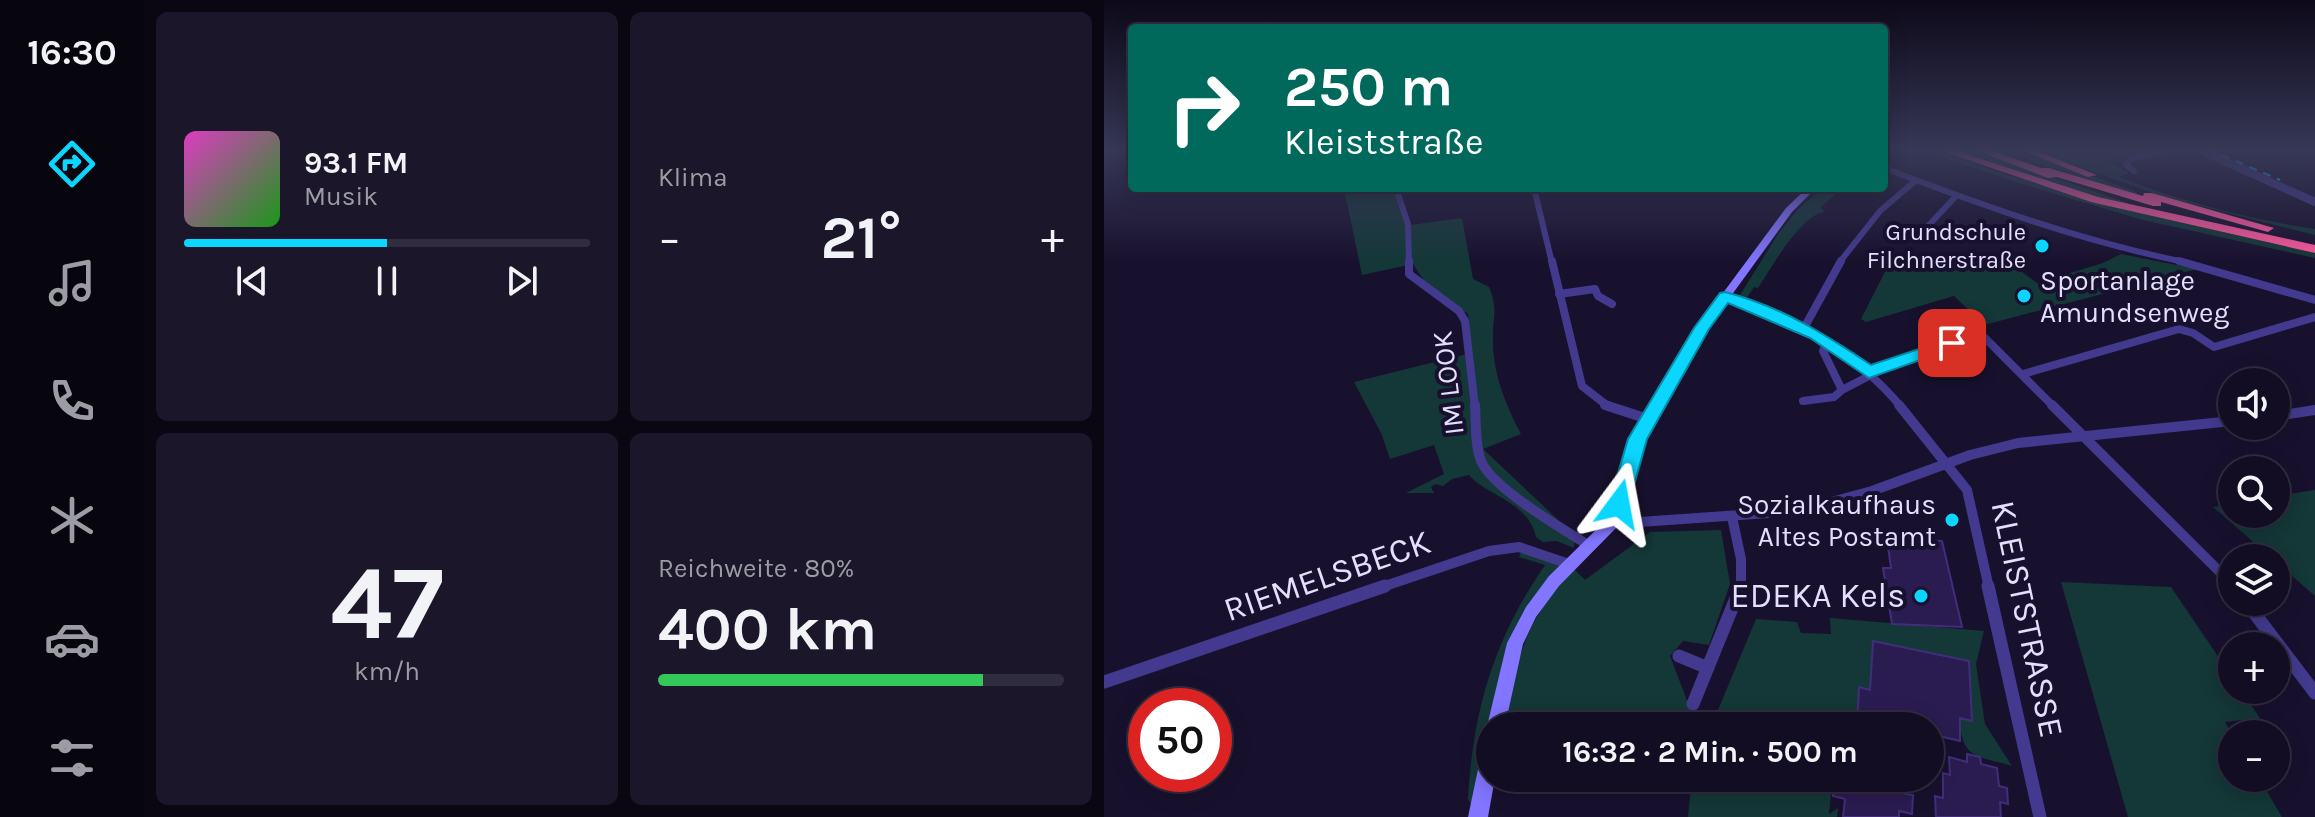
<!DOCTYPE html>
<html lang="de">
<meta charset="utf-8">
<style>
:root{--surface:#120d22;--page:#1b162a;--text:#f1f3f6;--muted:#9c9ca5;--line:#312d40;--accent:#0ad6ff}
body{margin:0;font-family:Karla,sans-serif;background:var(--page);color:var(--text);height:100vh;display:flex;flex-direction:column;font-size:30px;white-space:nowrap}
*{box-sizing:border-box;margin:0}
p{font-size:26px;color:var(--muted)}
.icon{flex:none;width:44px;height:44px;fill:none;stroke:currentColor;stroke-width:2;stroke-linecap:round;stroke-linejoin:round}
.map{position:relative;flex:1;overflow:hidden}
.panel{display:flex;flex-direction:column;gap:12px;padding:12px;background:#0a0713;width:960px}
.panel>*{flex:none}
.hud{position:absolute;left:24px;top:24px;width:760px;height:168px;border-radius:8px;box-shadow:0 4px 20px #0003,0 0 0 2px var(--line);background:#00695c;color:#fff;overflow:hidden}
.buttons{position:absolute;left:1114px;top:368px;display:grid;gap:16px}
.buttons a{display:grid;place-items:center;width:72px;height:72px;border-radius:50%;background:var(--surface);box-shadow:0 4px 20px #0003,0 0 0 2px var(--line);font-size:40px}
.speed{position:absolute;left:24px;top:688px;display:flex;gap:16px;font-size:40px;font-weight:700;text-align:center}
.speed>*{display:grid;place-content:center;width:104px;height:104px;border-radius:50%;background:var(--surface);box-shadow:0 4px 20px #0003,0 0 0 2px var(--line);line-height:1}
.speed .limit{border:12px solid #d22;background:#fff;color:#111}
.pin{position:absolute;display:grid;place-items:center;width:68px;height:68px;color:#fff;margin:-34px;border-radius:16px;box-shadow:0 4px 12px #0006}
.me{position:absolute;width:88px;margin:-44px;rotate:13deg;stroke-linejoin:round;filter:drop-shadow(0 0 6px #0008)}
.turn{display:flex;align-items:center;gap:28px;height:168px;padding:0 24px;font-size:36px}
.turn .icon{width:104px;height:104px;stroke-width:2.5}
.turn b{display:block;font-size:56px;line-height:68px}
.big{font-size:60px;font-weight:700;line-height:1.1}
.panel .widget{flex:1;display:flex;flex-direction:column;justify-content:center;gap:12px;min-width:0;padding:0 28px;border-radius:12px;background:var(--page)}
.panel .dial{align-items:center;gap:0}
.dial b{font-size:104px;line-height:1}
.song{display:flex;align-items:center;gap:24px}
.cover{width:96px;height:96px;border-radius:12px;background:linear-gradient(135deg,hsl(310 70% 55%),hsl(120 70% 35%))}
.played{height:8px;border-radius:4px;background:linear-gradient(90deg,var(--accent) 50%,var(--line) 50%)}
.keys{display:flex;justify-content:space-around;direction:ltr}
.heat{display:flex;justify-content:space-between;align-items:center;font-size:44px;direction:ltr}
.charge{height:12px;border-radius:6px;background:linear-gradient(90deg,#34c759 80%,var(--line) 0)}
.panel .tiles{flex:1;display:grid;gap:12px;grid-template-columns:repeat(2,1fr)}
.trip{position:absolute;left:372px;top:712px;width:468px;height:80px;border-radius:40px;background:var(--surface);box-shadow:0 4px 20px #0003,0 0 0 2px var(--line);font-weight:700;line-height:80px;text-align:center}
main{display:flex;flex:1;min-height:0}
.menu{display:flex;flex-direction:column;width:144px;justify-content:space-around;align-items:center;background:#07050e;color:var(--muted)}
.menu .icon{width:56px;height:56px}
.menu .on{color:var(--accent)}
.menu b{font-size:36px;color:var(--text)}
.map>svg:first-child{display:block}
</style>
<main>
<nav class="menu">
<b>16:30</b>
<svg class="icon on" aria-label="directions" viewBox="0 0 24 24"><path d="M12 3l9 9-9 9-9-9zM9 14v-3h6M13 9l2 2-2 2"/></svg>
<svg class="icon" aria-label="music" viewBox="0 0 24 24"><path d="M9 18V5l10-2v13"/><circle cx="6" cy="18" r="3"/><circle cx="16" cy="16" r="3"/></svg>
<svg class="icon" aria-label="phone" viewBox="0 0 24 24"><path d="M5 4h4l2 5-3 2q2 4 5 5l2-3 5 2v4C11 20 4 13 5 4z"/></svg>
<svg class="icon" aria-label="climate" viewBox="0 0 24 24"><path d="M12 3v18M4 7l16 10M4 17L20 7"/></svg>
<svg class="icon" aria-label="car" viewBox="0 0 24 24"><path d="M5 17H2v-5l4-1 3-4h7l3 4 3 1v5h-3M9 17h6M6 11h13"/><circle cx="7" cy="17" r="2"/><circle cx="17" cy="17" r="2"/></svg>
<svg class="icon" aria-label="filters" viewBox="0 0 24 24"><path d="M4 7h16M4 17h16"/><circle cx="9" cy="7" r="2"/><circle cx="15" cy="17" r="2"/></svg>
</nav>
<section class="panel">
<div class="tiles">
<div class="widget">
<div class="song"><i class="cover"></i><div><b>93.1 FM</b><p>Musik</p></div></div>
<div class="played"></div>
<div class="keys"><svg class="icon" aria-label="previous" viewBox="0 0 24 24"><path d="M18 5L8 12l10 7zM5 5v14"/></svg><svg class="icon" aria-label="pause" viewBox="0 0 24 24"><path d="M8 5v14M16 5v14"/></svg><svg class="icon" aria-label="next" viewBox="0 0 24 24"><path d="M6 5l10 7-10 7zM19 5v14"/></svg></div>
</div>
<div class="widget"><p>Klima</p>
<div class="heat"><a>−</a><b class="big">21°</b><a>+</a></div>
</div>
<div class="widget dial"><b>47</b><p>km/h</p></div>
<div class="widget"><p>Reichweite · 80%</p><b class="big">400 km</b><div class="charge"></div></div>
</div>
</section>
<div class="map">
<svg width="1211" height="817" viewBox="0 0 1211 817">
<rect width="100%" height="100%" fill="#18112e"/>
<path fill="#143738" d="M814,149H831C954,197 1082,223 1211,253V258L1039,220L915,183Z
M842,149H865L1024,203V207L928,180Z
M892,149H913L1033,192L1030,195Z
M927,149H1054L1004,161L1025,173L1015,177C1078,202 1145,219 1211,229V235L1057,196Z
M240,188H290L306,225L358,218L369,279L385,287C394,309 389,315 389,336C388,372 401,403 417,434L379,449L466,531L471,541L470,548L453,541L439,542L432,537C425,502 380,494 365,475L348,479L339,486L331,484L327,487L330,493H302L340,474L330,445L286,459L278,435L250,382L367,353L364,314L325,288L309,264L258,275Z
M719,188H738L717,207L720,212C696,216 668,267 654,288L650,287L642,299L636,295L674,234L694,209Z
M1017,254L1093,269L880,325L850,296L762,322L757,319L788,258L823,266L826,272L896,256L933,283L999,263Z
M1211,490V596L1172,562V558H1168L1109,507L1128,504V514H1172V496Z
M617,530L626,584L605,645L579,641L566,656L584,703L609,722L652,619L693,622L697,633L727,634L726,618L880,631L872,664L881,724L908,766C873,755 857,760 856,718L865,720L769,641L766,690L755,688L753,726H398C415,657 419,622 470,569L481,580L546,532Z
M417,552L458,566L435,593L388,713L367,804L364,799C369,710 390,639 441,565L415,557Z
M957,582L1067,587L1128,677V690H1137L1156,718L1121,722L1128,734V778H1155L1178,817H1024Z
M552,778H734L727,794L725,814L734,808L733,817H584L587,785Z"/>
<path fill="#2a1c50" stroke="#422d7d" stroke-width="2" d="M495,502L503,505L498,520L489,528L479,524Z
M783,539L838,541L858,627L788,624L779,568H787Z
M769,641L865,661L868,721L856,718V741L826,734V726H789L773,723V726H753L755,687L766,690Z
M863,754L876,757L877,764L893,768L895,786L903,788L904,804L896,802L897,817H832L831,796L839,798V773L846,775L845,757L863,762Z
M730,778H799L798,793L809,795L808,814L795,811V817H739L741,799L729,796Z"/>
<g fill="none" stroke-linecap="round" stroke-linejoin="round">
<path stroke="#433a8f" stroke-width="6" d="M780,168C880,206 980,242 1085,263
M1030,171L1022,165L1026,159L1069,149
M292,188L304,224L305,263
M430,188L448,263
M811,240L852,196
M735,263L776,211L811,181"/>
<path stroke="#433a8f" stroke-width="8" d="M305,261V274L355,311L361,321L371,407
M448,261L478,386L505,407
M1075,261L1211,300
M455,294L491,289L494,296L508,304
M621,296C688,323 750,349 797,407
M700,328L737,261
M919,374L1075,329L1089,333L1110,347L1211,317
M738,390L788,364L877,334L950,407
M699,401L730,397L738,390L719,351L723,341"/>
<path stroke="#433a8f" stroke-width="10" d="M371,405C372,422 371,446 377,461C388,488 460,530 486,546
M501,405L544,419
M795,405L863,490L885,588
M948,405L1128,584
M1172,416L1211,410
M628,517L637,559V588
M507,524L694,511L768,491L866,455L914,443L1128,421
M275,588L385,551L415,547L465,564"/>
<path stroke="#433a8f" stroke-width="13" d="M884,586L936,817
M1142,602L1211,693
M575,656L604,668
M0,682L281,586
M589,704L637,586"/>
<path stroke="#433a8f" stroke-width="8" d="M1094,149L1211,202"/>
<path fill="#8275ff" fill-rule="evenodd" d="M703,188H712L688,212L603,329L540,439L512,528L455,586L432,617L419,644L401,726H386V732L383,726L403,643L422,607L445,576L501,521L528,439L593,328L682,208Z
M386,746V778H391L384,817H364L377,755L380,749Z"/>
<path fill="#ff599d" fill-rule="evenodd" d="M832,149H846L994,197L1211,245V253L987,202Z
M869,149H883L937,168H945L1039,196L1040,193H1048L1170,228L1164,232L1057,202V206H1049L953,177L944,178Z
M915,149H928L993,175L984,177Z"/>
<path stroke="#0ad6ff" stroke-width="2" stroke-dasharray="8 7" stroke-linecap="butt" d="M1104,149L1176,180"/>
</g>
<linearGradient id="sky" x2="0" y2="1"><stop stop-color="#0d0919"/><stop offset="0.57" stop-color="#373857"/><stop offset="1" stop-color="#373857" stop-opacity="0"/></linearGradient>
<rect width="1211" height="263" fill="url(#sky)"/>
<path fill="#0ad6ff" stroke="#068ba6" stroke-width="2" d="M621,292C676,306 721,334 767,365L848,338L857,343L854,347L765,378L706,338L624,303L605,329L543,439L523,510L515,512L508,510L505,504L524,439L590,328L616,293Z"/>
<g fill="#0ad6ff" stroke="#18112e" stroke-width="3">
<circle cx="938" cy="246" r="8"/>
<circle cx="920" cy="296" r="8"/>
<circle cx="848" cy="520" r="8"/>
<circle cx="817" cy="596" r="8"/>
</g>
<g text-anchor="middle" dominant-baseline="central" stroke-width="8" stroke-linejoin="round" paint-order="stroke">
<g font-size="24" fill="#e4deff" stroke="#18112e" text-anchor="end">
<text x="922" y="232">Grundschule<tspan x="922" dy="28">Filchnerstraße</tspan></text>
</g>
<g font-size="28" fill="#e4deff" stroke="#18112e" text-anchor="start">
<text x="936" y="280">Sportanlage<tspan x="936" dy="32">Amundsenweg</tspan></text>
<text x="832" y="504" text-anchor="end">Sozialkaufhaus<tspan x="832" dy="32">Altes Postamt</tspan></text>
</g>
<g font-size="28" fill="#e4deff" stroke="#18112e">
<text transform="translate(344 383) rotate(-97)">IM LOOK</text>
</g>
<g font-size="34" fill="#e4deff" stroke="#18112e">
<text transform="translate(223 576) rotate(-19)">RIEMELSBECK</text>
<text transform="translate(923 619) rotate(78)">KLEISTSTRASSE</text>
</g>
<g font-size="34" fill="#e4deff" stroke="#18112e" text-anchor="end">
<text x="801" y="596">EDEKA Kels</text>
</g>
</g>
</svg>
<div class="buttons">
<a><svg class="icon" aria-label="sound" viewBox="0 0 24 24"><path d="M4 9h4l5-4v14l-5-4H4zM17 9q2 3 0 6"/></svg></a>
<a><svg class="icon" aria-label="search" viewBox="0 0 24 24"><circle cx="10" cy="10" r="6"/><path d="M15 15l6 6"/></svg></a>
<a><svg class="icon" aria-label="layers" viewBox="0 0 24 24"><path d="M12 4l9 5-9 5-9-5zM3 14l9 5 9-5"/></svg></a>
<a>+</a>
<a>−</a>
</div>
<div class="speed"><div class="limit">50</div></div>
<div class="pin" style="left:848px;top:343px;background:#d93025"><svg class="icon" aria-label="arrive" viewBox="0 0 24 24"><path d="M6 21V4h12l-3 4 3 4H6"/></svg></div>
<svg class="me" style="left:515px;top:504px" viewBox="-20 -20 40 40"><path d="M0-17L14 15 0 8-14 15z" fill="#0ad6ff" stroke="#fff" stroke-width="4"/></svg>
<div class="trip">16:32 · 2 Min. · 500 m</div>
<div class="hud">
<div class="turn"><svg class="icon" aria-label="right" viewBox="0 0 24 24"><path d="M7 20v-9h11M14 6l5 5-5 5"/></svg><div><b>250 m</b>Kleiststraße</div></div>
</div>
</div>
</main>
